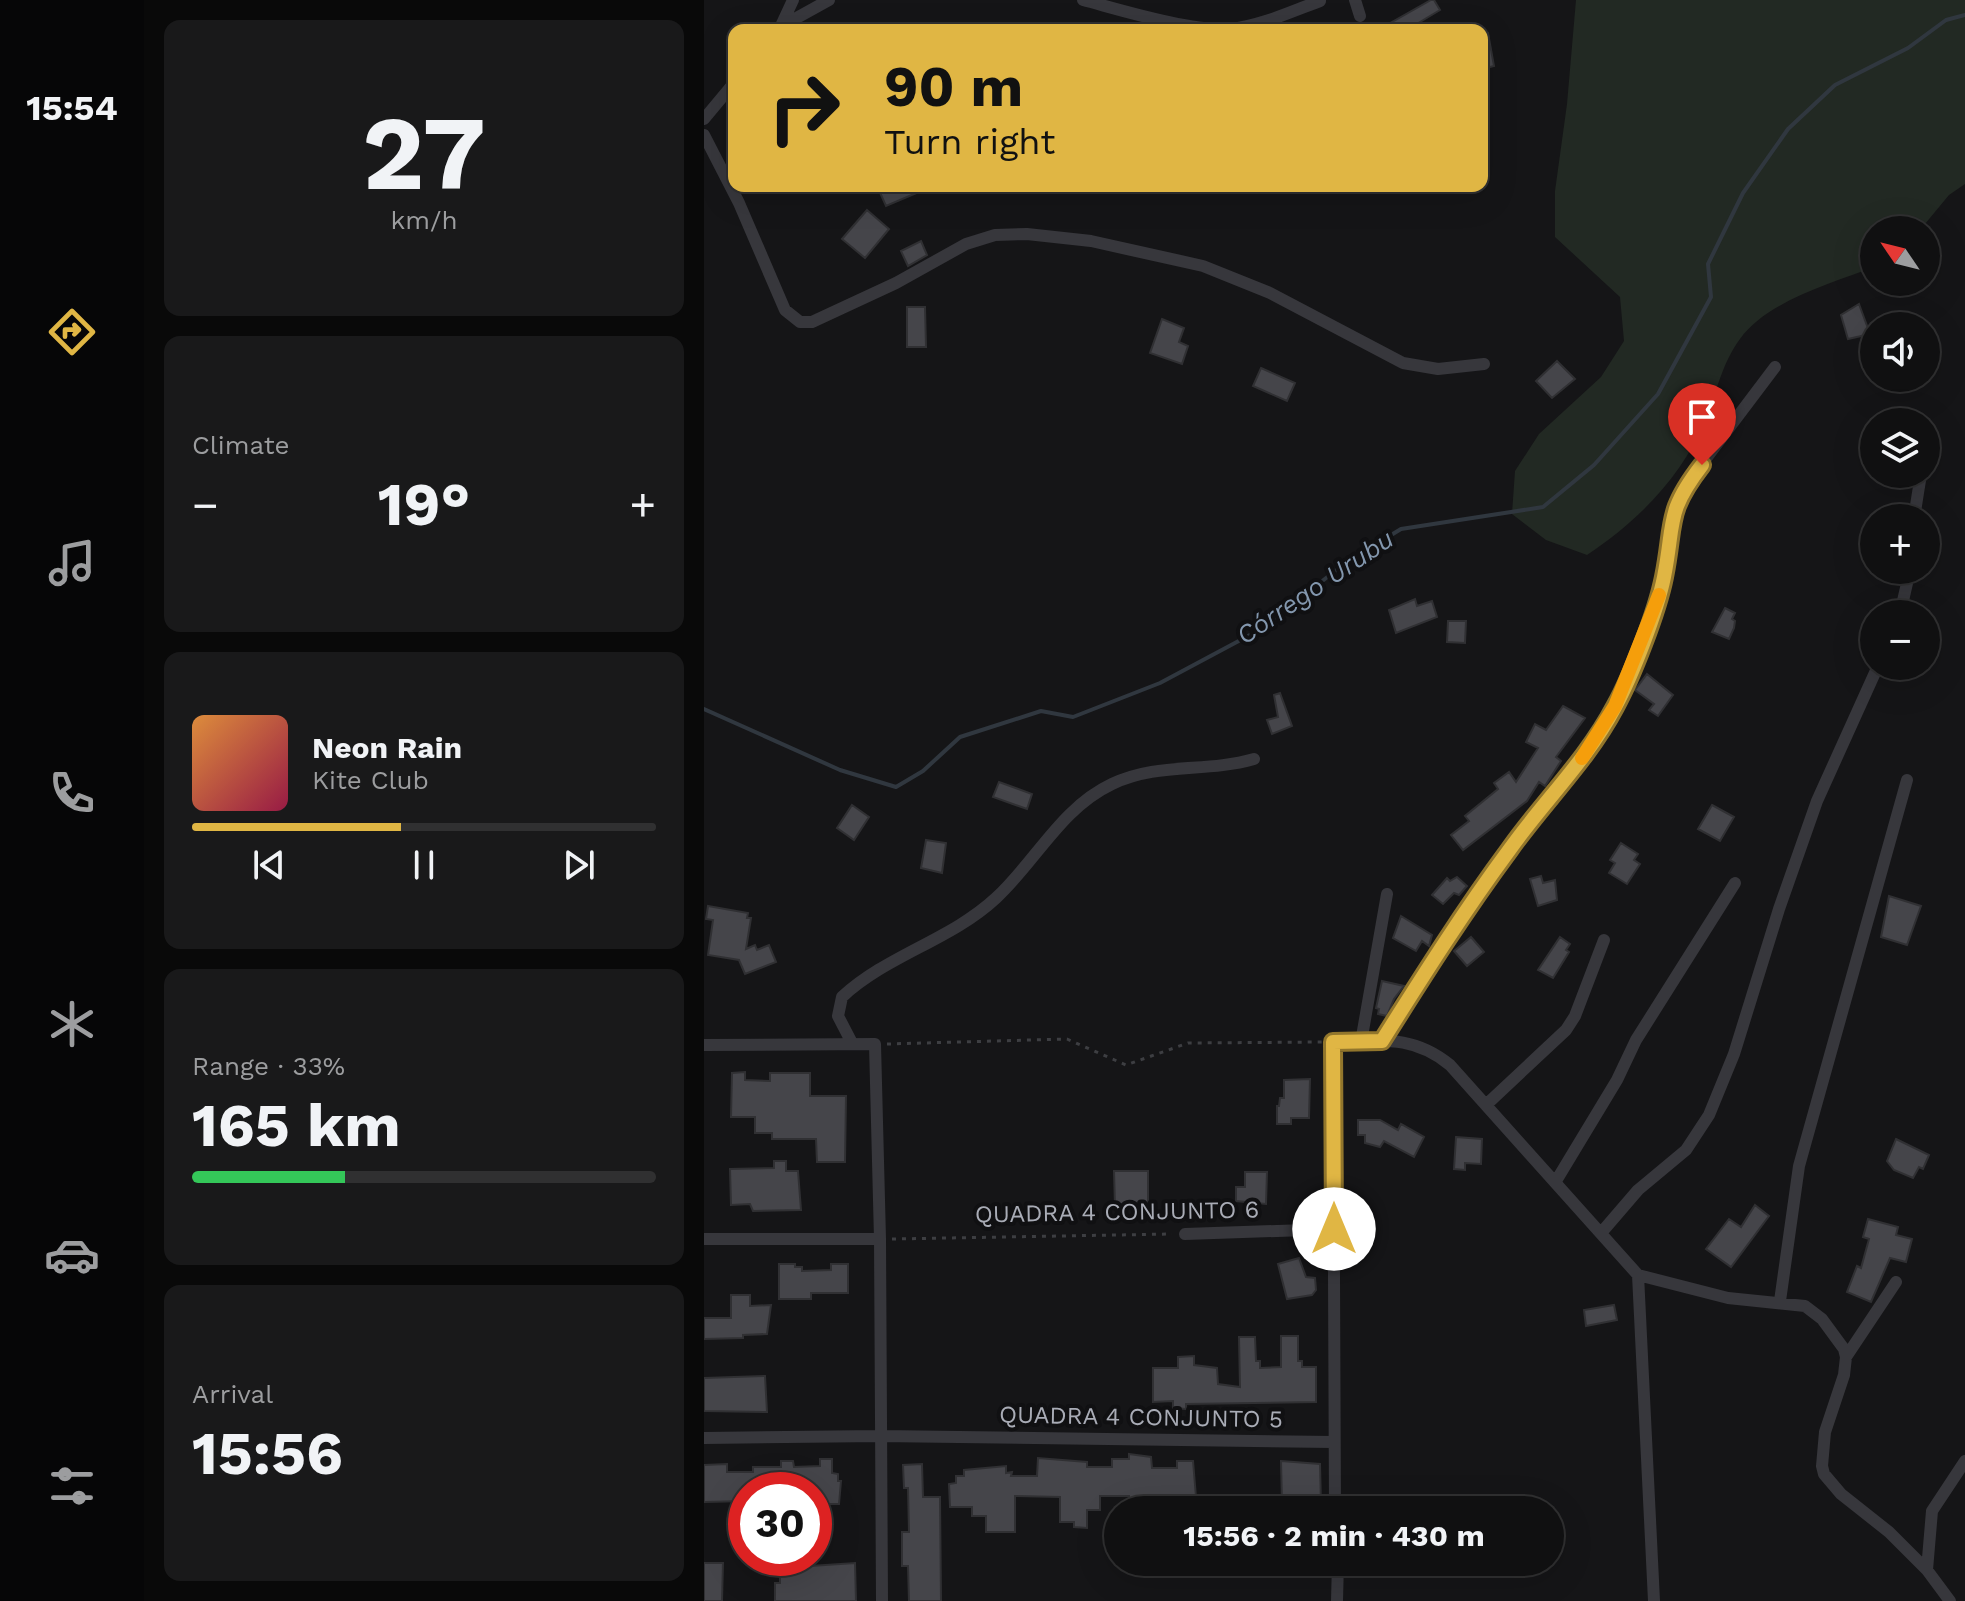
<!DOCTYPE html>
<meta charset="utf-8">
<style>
:root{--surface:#101011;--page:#19191a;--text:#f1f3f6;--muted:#9c9d9f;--line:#303031;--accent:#e0b644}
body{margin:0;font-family:"Work Sans",sans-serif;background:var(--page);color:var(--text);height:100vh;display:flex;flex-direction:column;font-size:30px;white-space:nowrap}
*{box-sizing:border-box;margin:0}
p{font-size:26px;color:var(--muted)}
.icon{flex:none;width:44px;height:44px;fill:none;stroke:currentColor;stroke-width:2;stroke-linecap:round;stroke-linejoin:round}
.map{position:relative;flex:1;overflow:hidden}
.drawer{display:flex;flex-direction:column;gap:20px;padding:20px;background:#090909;width:560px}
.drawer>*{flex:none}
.guide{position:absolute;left:24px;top:24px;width:760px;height:168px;border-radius:16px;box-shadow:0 8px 32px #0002,0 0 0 2px var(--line);background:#e0b644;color:#111;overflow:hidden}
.needle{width:52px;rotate:305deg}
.buttons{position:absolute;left:1156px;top:216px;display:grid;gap:16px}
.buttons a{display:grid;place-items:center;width:80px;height:80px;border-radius:50%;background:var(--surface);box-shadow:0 8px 32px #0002,0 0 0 2px var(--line);font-size:40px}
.speed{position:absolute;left:24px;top:1472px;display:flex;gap:16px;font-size:40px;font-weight:700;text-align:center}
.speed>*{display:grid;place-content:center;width:104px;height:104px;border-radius:50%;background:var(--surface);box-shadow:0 8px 32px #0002,0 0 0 2px var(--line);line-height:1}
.speed .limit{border:12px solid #d22;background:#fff;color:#111}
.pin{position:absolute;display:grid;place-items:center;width:68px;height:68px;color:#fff;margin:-82px -34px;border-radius:50% 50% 50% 0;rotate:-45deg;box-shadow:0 0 8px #0007}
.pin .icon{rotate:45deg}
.me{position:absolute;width:88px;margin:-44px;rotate:0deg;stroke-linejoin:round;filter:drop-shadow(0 0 6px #0008)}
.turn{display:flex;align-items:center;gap:28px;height:168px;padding:0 24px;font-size:36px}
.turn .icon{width:104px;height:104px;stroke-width:2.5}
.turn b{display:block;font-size:56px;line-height:68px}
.big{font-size:60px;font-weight:700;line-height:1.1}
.drawer .widget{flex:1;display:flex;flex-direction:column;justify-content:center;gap:12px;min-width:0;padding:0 28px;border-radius:16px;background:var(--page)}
.drawer .dial{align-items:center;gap:0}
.dial b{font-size:104px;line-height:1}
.song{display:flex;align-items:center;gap:24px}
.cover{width:96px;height:96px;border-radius:12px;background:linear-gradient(135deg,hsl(30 70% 55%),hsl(340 70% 35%))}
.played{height:8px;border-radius:4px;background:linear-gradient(90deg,var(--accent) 45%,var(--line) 45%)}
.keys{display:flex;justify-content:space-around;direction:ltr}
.heat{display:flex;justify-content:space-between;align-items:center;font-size:44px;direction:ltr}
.charge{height:12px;border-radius:6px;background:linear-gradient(90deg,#34c759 33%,var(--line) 0)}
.trip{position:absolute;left:400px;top:1496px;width:460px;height:80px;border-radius:40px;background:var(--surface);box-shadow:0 8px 32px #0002,0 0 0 2px var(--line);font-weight:700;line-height:80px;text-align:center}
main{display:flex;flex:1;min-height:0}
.dock{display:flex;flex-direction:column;width:144px;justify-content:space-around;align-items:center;background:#060607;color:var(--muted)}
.dock .icon{width:56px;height:56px}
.dock .current{color:var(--accent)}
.dock b{font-size:36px;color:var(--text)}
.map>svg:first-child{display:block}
</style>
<main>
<nav class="dock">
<b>15:54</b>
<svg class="icon current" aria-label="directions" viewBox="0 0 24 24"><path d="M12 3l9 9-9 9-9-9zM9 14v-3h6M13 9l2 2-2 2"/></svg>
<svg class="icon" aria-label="music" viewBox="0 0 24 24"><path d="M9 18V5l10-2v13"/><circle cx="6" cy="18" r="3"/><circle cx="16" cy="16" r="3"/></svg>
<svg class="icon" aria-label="phone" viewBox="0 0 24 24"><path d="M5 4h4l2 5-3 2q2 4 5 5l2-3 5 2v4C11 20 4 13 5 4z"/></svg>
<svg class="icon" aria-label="climate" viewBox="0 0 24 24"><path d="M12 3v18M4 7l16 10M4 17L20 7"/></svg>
<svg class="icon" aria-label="car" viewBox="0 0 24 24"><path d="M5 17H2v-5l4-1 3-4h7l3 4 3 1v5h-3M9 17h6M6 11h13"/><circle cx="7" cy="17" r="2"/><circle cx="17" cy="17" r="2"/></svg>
<svg class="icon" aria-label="filters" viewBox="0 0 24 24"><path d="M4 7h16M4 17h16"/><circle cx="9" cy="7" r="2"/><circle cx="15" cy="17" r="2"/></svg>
</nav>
<section class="drawer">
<div class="widget dial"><b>27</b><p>km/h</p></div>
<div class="widget"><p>Climate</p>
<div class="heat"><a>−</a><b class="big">19°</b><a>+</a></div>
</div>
<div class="widget">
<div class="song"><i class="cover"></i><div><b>Neon Rain</b><p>Kite Club</p></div></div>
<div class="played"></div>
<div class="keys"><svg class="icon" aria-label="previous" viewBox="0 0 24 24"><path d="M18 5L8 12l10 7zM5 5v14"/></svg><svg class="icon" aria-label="pause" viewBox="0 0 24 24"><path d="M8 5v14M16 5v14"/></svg><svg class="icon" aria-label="next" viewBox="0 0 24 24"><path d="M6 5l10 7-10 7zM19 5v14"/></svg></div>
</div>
<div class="widget"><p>Range · 33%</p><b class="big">165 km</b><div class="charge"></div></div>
<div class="widget"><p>Arrival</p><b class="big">15:56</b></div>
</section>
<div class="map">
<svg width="1261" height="1601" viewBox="0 0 1261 1601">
<rect width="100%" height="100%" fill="#151517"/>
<path fill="#222923" d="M872,0H1261V184L1245,195L1216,230H1170V267C1128,283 1063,301 1036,339C1018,363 1013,391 1002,418C979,476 934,521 883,555L842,540L808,514L811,471L835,434L897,377L920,341L916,297L851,237V191L863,104Z"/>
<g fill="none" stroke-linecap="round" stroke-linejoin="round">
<path stroke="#30373f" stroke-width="4" d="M0,709L136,770L192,787L219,771L256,737L337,711L369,717L456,683L559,628L641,563L697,529L839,507L890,465L954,394L1007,297L1004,264L1039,193L1084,129L1131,85L1204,48L1242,20L1261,15"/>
</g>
<path fill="#45454a" stroke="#303033" stroke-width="2" d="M727,0H730L736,10L711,25L714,30H674Z
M784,33L790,66L778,69V34Z
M173,186H229L182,206Z
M163,210L185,229L161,258L138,239Z
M217,241L223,255L204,266L197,251Z
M1155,304L1166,334L1144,339L1137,315Z
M203,307H221L222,347H203Z
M458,319L480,328L475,342L484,346L478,364L446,353Z
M853,361L871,379L848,398L832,381Z
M557,368L591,383L583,401L549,386Z
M711,599L713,606L728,601L733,617L692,633L685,610Z
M1021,608L1031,613L1028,619L1031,621L1030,628L1025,639L1008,632Z
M744,621H762L761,643L743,642Z
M943,674L969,695L954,716L945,710L950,704L931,690Z
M576,693L588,726L568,734L563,720L574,717L570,695Z
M859,706L881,718L852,757L857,761L841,786L835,782L823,801L759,850L747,835L765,821L761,816L794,789L790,783L805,772L812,782L834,748L822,742L831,724L842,730Z
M295,782L328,794L323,809L289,797Z
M148,805L165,817L150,840L133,828Z
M1008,805L1030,817L1016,841L994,829Z
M222,840L242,843L238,873L217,868Z
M917,843L934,854L930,860L936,864L923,884L905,873L911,863L906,860Z
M837,876L839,883L851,880L853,900L834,906L826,879Z
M753,877L763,886L755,895L750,893L739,904L728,895L743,878L746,881Z
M1185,896L1217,906L1203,945L1177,937Z
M4,906L44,913L43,918H47L42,949L51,945L53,950L65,945L72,962L41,974L35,960L4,955L9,920L2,919Z
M697,916L728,935L725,946L718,941L712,951L689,938Z
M767,937L780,952L763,966L750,951Z
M856,937L866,944L862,950L865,952L849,978L834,970Z
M678,981L700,986L690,999L683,1016L674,1014L675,1009L672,1008Z
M41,1072V1080L66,1081V1073H106V1096H142L141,1162H113L112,1139H68V1133H51V1117H27L28,1073Z
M606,1079L605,1118H587V1124H573V1106H575L576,1098H580V1080Z
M654,1120H676L694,1130L697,1124L720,1137L710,1157L680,1141L676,1147L661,1143V1135H654Z
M752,1137L778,1139L777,1164L761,1163V1170L750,1169Z
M1192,1139L1225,1155L1219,1169L1215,1167L1209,1178L1190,1170L1183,1161Z
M70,1161H82V1171H94L97,1210L49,1211L46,1204L27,1205L26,1169L70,1168Z
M410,1171H444V1206H411Z
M541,1172H563L562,1204L532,1201V1187H541Z
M1051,1205L1065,1216L1027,1267L1002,1249L1025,1219L1037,1227Z
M1164,1219L1194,1227L1192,1235L1208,1239L1202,1262L1186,1258L1167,1302L1143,1292L1153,1266L1157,1268L1165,1239L1159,1237Z
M595,1258L602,1277L611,1278L612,1290L608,1295L583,1299L574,1264Z
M75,1264H91V1267H98V1271L127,1270V1264H144V1293H107V1299H75Z
M27,1295H46V1306L67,1305L63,1334L39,1335V1338L0,1339V1318H27Z
M910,1305L913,1320L882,1326L880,1310Z
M577,1336H594V1361H598V1367H612V1402L482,1404V1409L469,1408V1401L449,1402V1368H474V1357L490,1356V1365L513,1368L514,1384L536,1387L535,1337H551L552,1361H556V1368L577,1367Z
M61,1376L63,1412L0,1411V1378Z
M425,1454L447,1457L448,1468H473V1461H489L493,1509L474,1510V1503L447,1500V1507H436L435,1503H425V1496H396V1510H383V1528L370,1527V1522H356V1497L311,1496V1532H282V1516H268V1507H246L245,1484L252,1483V1476H260V1470L302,1466V1473L308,1472L307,1476H333L334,1458L383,1462V1467H408V1459H425Z
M116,1459H128V1473L134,1474V1481H137L135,1504H115V1490H42V1501L0,1502V1465L23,1464V1472H49V1467H77V1461H89L90,1467L116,1466Z
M577,1461L616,1464L617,1505L578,1503Z
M218,1464L219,1497H236L237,1601H205L204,1566H198V1532H205L204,1488H200L199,1465Z
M0,1563H19L18,1601H0Z
M151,1563L152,1601H71V1583H76V1568Z"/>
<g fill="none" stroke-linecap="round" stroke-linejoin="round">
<path stroke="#3d3e42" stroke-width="3" stroke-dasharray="4 6" stroke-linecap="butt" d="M183,1044L363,1039L422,1065L484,1043L618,1042
M188,1239L468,1234"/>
<path stroke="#37373c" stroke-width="12" d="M379,0C417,10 488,32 526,29C557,26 588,11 616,1
M651,0L656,16
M78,26L125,0
M76,28L89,0
M0,119L30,83
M0,135L35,203L81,310L96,322H108L192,283L262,244L291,235L323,234L387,241L499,266L566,293L699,363L734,369L780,364
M1210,518L1217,474
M1196,614L1206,570
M678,1041C719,976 760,911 805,849C840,802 882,760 910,708C928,676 953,613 960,577C966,546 964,518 979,489L1071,367
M657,1042L683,894
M148,1043L134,1016L138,997C183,955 247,940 292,898C332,861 357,808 408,784C454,762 501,773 550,759
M0,1045L171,1044L176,1239L178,1601
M783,1104L862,1030L871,1016L900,940
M852,1181L913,1080L932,1040L1031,883
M897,1233L934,1190L982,1150L1005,1115L1030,1054L1075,909L1113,801L1174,666
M481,1234L630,1229
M0,1239H176
M934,1275L950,1601
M1076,1301L1095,1166L1203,780
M1142,1357L1192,1282
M0,1438L176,1436L629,1442
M631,1510L629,1042C676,1041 708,1034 746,1065L934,1275L1024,1298L1101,1306L1118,1319L1140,1349L1142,1357L1140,1375L1121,1432L1118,1466L1120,1474L1137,1494L1185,1532L1223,1570L1246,1601
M1223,1570L1228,1511L1261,1461
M633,1601L634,1562"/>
</g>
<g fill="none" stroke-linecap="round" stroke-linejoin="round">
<g stroke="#92762c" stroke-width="20">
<path id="route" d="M630,1229L629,1042L678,1041C719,976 760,911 806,849C840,801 883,760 911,707C928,676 953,612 960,577C971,522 961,513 998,465"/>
</g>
<use href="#route" stroke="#e0b644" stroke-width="14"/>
<path stroke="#f59e0b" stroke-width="14" d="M878,758L911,706L955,595"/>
</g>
<g text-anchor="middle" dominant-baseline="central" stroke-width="8" stroke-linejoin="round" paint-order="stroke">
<g font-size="24" fill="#a9acb6" stroke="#101012">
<text transform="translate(413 1212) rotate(-1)">QUADRA 4 CONJUNTO 6</text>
<text transform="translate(437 1417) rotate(1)">QUADRA 4 CONJUNTO 5</text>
</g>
<g font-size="26" font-style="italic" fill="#8397ae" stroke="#101012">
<text transform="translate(611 587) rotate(-34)">Córrego Urubu</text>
</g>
</g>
</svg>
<div class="buttons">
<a><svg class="needle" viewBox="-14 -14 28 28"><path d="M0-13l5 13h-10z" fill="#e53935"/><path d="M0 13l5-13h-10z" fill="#9c9d9f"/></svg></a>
<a><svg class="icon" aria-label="sound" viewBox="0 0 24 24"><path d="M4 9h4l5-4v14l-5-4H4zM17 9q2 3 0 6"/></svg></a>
<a><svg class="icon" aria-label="layers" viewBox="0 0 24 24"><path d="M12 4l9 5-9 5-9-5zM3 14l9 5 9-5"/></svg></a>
<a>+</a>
<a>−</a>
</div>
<div class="speed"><div class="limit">30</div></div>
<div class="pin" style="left:998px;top:465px;background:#d93025"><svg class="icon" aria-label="arrive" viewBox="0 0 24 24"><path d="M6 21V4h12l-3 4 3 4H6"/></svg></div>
<svg class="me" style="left:630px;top:1229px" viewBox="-20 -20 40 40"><circle r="19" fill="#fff"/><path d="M0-13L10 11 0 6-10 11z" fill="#e0b644"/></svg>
<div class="trip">15:56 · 2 min · 430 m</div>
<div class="guide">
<div class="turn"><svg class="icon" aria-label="right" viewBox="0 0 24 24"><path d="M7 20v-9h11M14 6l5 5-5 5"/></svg><div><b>90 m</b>Turn right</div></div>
</div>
</div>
</main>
